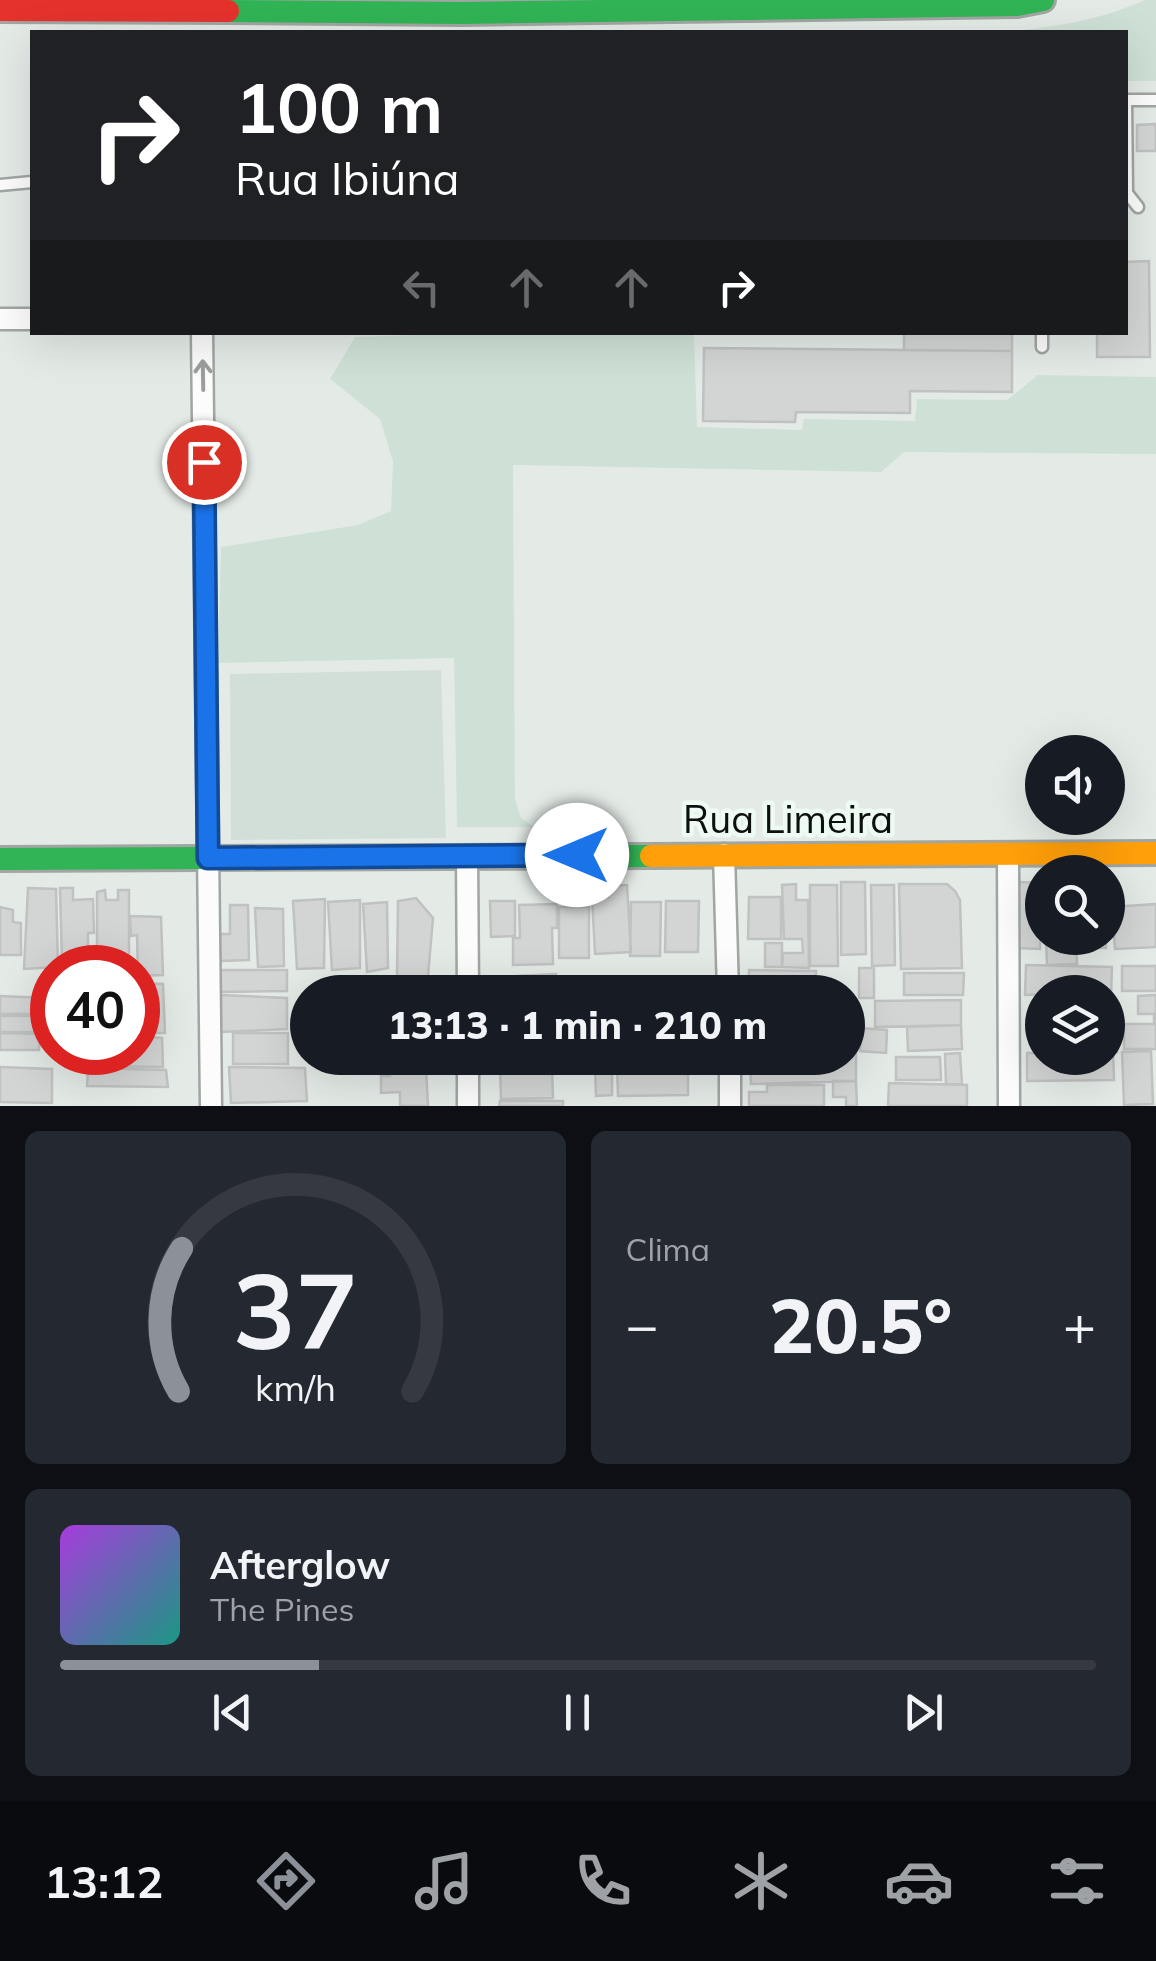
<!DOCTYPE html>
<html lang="pt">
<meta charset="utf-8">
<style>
:root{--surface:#171b24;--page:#242831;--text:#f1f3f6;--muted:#9ea1a6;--line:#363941;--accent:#8c9099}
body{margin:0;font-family:Mulish,sans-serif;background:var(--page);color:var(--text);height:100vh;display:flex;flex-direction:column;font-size:38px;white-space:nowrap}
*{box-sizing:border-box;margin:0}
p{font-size:32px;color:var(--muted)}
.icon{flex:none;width:55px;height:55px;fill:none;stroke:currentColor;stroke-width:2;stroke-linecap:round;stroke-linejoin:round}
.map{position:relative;height:1106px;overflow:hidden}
.panel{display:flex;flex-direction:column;gap:25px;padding:25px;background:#0d0f14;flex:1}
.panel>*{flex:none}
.banner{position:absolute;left:30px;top:30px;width:1098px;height:305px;border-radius:0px;box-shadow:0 10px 40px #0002;background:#202124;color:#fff;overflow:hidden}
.fabs{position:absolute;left:1025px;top:735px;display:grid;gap:20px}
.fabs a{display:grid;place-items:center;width:100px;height:100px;border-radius:50%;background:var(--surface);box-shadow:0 10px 40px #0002;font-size:50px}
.speed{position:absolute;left:30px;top:945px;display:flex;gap:20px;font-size:50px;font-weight:700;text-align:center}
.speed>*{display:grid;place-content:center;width:130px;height:130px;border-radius:50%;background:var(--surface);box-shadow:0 10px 40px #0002;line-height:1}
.speed .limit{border:15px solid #d22;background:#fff;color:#111}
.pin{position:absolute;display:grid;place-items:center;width:85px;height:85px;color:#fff;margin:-42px;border:5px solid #fff;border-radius:50%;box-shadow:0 2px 10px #0007}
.me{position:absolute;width:110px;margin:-55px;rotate:270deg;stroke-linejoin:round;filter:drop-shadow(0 0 8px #0008)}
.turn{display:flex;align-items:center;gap:35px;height:210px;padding:0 40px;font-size:45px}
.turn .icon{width:130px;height:130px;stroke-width:2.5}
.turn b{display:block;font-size:70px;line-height:85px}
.lanes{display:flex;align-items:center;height:95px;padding:0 40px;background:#0003;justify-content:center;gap:50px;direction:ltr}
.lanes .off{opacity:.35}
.big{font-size:75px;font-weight:800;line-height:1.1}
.panel .tile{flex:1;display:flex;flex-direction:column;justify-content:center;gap:15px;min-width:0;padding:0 35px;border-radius:15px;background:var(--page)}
.panel .dial{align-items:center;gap:0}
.dial svg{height:260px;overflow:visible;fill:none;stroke:var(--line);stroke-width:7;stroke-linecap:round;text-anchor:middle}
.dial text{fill:var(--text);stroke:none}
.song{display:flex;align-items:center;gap:30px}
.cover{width:120px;height:120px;border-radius:15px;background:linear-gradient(135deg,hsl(280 70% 55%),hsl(170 70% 35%))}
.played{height:10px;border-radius:5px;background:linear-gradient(90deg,var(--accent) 25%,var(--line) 25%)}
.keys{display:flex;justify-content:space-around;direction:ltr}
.heat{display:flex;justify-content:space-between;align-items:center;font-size:55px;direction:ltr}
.panel .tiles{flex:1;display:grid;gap:25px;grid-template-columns:1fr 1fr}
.tile:last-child{grid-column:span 2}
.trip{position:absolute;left:290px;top:975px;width:575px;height:100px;border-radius:50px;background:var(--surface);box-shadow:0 10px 40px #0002;font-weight:800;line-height:100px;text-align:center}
.tab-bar{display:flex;height:160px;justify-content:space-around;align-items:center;background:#090b0e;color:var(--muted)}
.tab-bar .icon{width:70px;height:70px}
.tab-bar .selected{color:var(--accent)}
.tab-bar b{font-size:45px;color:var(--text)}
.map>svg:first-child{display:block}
</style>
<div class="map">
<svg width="1156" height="1106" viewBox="0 0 1156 1106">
<rect width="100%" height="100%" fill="#e4ebe7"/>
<path fill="#d2dfd8" d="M441,670L446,838L231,840L230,674Z"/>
<path fill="#cfe1d6" d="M1145,0H1156V81H1125V32H1003C1053,27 1098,21 1145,0Z
M472,333H694L697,427L802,430L804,419L915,421L917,399L1007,400L1038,375L1156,377V454L904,452L881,472L513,465L515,799L521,818L534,827H457L454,658L218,663L221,547L358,525L391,511L393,462L380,419L330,379L355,337Z"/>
<path fill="#d3d4d4" stroke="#c0c1c1" stroke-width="2.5" d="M1156,124V151H1137V125Z
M1149,261L1150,357H1097V332H1125V262Z
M904,332H1012V351L904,350Z
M704,348L1012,351V392L910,391V413L796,412L795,422L703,421Z
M841,882H865L866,954L841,955Z
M1019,882L1042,883L1040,949L1017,948Z
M796,884V900H808L809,968L782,967L783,953H803L802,939H784L782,885Z
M899,884H947L955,891L960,900L962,968L901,969Z
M627,885L631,952L595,954L592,897H608L607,886Z
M810,885H837L838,966H810Z
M871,885H894L895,965L872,966Z
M28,888L56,889L58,967L24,969Z
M60,888H73V900L93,899L94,933H88V959L62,960Z
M105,890L106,900H118V890H129V962H97V892Z
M749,897H781V939H748Z
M416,898L433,918L428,976L397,977L398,901Z
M325,899L324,968L297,969L293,901Z
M360,900V968L332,970L328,902Z
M490,901H515V936L491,937Z
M666,901H699L698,952H665Z
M387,902L388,968L367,972L363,904Z
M631,902H661L660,956H630Z
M557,904V928H552L553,964L513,965V938H520L519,905Z
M1156,904V947L1115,949L1112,907Z
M230,905H248L249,960L220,961V934H230Z
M0,907L13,910V922L21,923V955H0Z
M559,907H589V958H559Z
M255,908L283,909L284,966L258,967Z
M130,916L161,917L163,975L138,976L137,935L131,936Z
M1046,938H1076L1077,964L1047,965Z
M1080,938H1106V948H1081Z
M765,943H782V967H765Z
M1026,965L1112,967L1111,996H1108V992L1025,995Z
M1122,966H1156V991H1122Z
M859,968H874V998H859Z
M219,970H287V991L219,992Z
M749,970L816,971V992H749Z
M904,973H964L963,995H904Z
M556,974L557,990L517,992L516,976Z
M138,983L163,984L165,1033H138Z
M220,995L287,998V1029L220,1032Z
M1156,995V1022H1154V1014H1138V996Z
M0,996L47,998L49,1014H0Z
M961,1000V1025L875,1027V1001Z
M0,1016H48L49,1032H0Z
M1108,1023H1117V1052L1108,1051Z
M1124,1024H1156V1049H1124Z
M961,1025L962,1049L908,1051L907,1027Z
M861,1028L887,1030L886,1053L860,1051Z
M0,1033L40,1034L39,1050H0Z
M233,1033H288V1064H233Z
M138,1036L162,1038L163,1067L97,1066V1052H138Z
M1108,1051H1113L1114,1080L1027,1081V1053H1042V1058H1108Z
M1151,1051L1153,1104L1124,1105L1122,1052Z
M856,1052V1081L751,1084L750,1058H848V1053Z
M960,1053L962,1084L946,1085L945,1054Z
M896,1057H940L941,1080H896Z
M359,1058H426V1065L359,1063Z
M488,1058H588L589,1064L488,1066Z
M595,1065H612V1095L596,1096Z
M617,1065L688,1066V1095L618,1096Z
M0,1067L52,1069V1103L0,1102Z
M229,1067L305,1068L307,1101L231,1103Z
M552,1067L553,1098L501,1099L500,1068Z
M88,1068L166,1070L168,1087L87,1086Z
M426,1068L428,1106H400V1092L381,1093V1076H390L389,1069Z
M833,1081H856L857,1106H846V1097H833Z
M889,1083L967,1085V1106H888Z
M767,1085H824V1106H749V1092H767Z
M500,1101H563V1106H499Z"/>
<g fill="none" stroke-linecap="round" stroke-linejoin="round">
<g stroke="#a1a6a3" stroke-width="15">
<path id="lane" d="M1125,100H1156
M1126,100L1127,193L1138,207
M0,185L32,182
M1042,347V332"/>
</g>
<g stroke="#a1a6a3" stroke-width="25">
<path id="street" d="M0,319H32
M202,332L211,1106
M1008,853L1009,1106
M724,854L728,992
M467,856L468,992
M468,1058V1106
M730,1058V1106"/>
</g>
<g stroke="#a1a6a3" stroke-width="28">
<path id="fast" d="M228,11L463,13L1017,5L1043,0
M0,859L651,856"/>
</g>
<g stroke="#a1a6a3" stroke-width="28">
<path id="slow" d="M651,856L1156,853"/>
</g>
<g stroke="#a1a6a3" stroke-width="28">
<path id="jam" d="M0,10L228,11"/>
</g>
<use href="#lane" stroke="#fbfcfb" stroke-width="10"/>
<use href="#street" stroke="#fbfcfb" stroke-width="20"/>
<use href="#fast" stroke="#30b455" stroke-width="22"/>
<use href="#slow" stroke="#ff9f0a" stroke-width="22"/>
<use href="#jam" stroke="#e5322d" stroke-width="22"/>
</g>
<defs><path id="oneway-shaft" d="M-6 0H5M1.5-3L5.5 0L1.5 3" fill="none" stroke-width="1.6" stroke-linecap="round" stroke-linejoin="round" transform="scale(2.5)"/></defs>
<use stroke="#9b9e9c" href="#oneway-shaft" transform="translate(203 375) rotate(-91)"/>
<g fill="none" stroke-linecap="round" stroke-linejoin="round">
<g stroke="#114b97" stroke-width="25">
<path id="route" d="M204,462L208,858L577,855"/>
</g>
<use href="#route" stroke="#1a73e8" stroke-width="18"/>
</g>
<g text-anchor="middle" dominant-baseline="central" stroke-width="9" stroke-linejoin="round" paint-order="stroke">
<g font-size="38" fill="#0c100e" stroke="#eefbf3">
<text x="788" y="819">Rua Limeira</text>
</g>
</g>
</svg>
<div class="fabs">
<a><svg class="icon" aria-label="sound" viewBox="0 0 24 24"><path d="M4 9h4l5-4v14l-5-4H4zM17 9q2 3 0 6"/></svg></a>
<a><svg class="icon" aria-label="search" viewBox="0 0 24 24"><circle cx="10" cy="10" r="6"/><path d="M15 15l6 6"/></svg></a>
<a><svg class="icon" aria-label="layers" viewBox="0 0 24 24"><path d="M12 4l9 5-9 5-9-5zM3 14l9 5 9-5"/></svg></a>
</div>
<div class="speed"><div class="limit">40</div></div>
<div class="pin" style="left:204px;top:462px;background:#d93025"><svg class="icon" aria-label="arrive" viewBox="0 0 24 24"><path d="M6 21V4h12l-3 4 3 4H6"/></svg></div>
<svg class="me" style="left:577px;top:855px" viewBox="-20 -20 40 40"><circle r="19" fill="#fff"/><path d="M0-13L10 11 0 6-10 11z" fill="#1a73e8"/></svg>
<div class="trip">13:13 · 1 min · 210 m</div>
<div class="banner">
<div class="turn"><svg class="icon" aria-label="right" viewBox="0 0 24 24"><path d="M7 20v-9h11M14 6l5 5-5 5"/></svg><div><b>100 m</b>Rua Ibiúna</div></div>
<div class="lanes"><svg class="icon off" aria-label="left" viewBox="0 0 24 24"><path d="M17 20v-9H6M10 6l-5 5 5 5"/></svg><svg class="icon off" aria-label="ahead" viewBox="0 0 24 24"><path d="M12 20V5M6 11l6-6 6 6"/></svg><svg class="icon off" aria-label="ahead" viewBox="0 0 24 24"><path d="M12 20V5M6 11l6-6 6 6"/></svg><svg class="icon" aria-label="right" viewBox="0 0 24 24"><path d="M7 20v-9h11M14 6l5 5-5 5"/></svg></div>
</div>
</div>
<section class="panel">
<div class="tiles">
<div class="tile dial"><svg viewBox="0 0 100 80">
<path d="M14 69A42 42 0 1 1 86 69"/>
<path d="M14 69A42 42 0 0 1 15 25" stroke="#8c9099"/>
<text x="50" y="56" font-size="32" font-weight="700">37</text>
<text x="50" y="72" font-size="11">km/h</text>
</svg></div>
<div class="tile"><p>Clima</p>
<div class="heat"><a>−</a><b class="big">20.5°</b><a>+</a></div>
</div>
<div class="tile">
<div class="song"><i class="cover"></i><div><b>Afterglow</b><p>The Pines</p></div></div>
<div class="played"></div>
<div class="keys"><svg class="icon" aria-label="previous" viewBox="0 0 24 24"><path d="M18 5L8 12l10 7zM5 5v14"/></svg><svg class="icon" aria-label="pause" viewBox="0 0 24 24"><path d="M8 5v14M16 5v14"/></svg><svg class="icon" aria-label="next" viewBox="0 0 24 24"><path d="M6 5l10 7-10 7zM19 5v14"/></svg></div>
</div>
</div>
</section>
<nav class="tab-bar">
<b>13:12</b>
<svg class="icon selected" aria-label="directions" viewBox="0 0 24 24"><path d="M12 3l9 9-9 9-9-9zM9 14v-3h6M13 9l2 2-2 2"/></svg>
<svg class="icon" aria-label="music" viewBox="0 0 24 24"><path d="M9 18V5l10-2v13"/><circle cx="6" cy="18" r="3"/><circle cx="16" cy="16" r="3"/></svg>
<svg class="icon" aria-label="phone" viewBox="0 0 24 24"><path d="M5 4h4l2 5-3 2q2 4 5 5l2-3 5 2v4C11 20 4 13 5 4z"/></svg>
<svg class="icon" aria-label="climate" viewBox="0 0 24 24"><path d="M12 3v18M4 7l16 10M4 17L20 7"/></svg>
<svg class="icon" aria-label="car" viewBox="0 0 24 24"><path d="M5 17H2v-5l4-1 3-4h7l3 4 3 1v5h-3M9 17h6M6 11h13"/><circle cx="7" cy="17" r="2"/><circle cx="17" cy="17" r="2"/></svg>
<svg class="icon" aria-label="filters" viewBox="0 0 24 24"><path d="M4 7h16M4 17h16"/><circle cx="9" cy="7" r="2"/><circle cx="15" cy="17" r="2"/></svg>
</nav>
